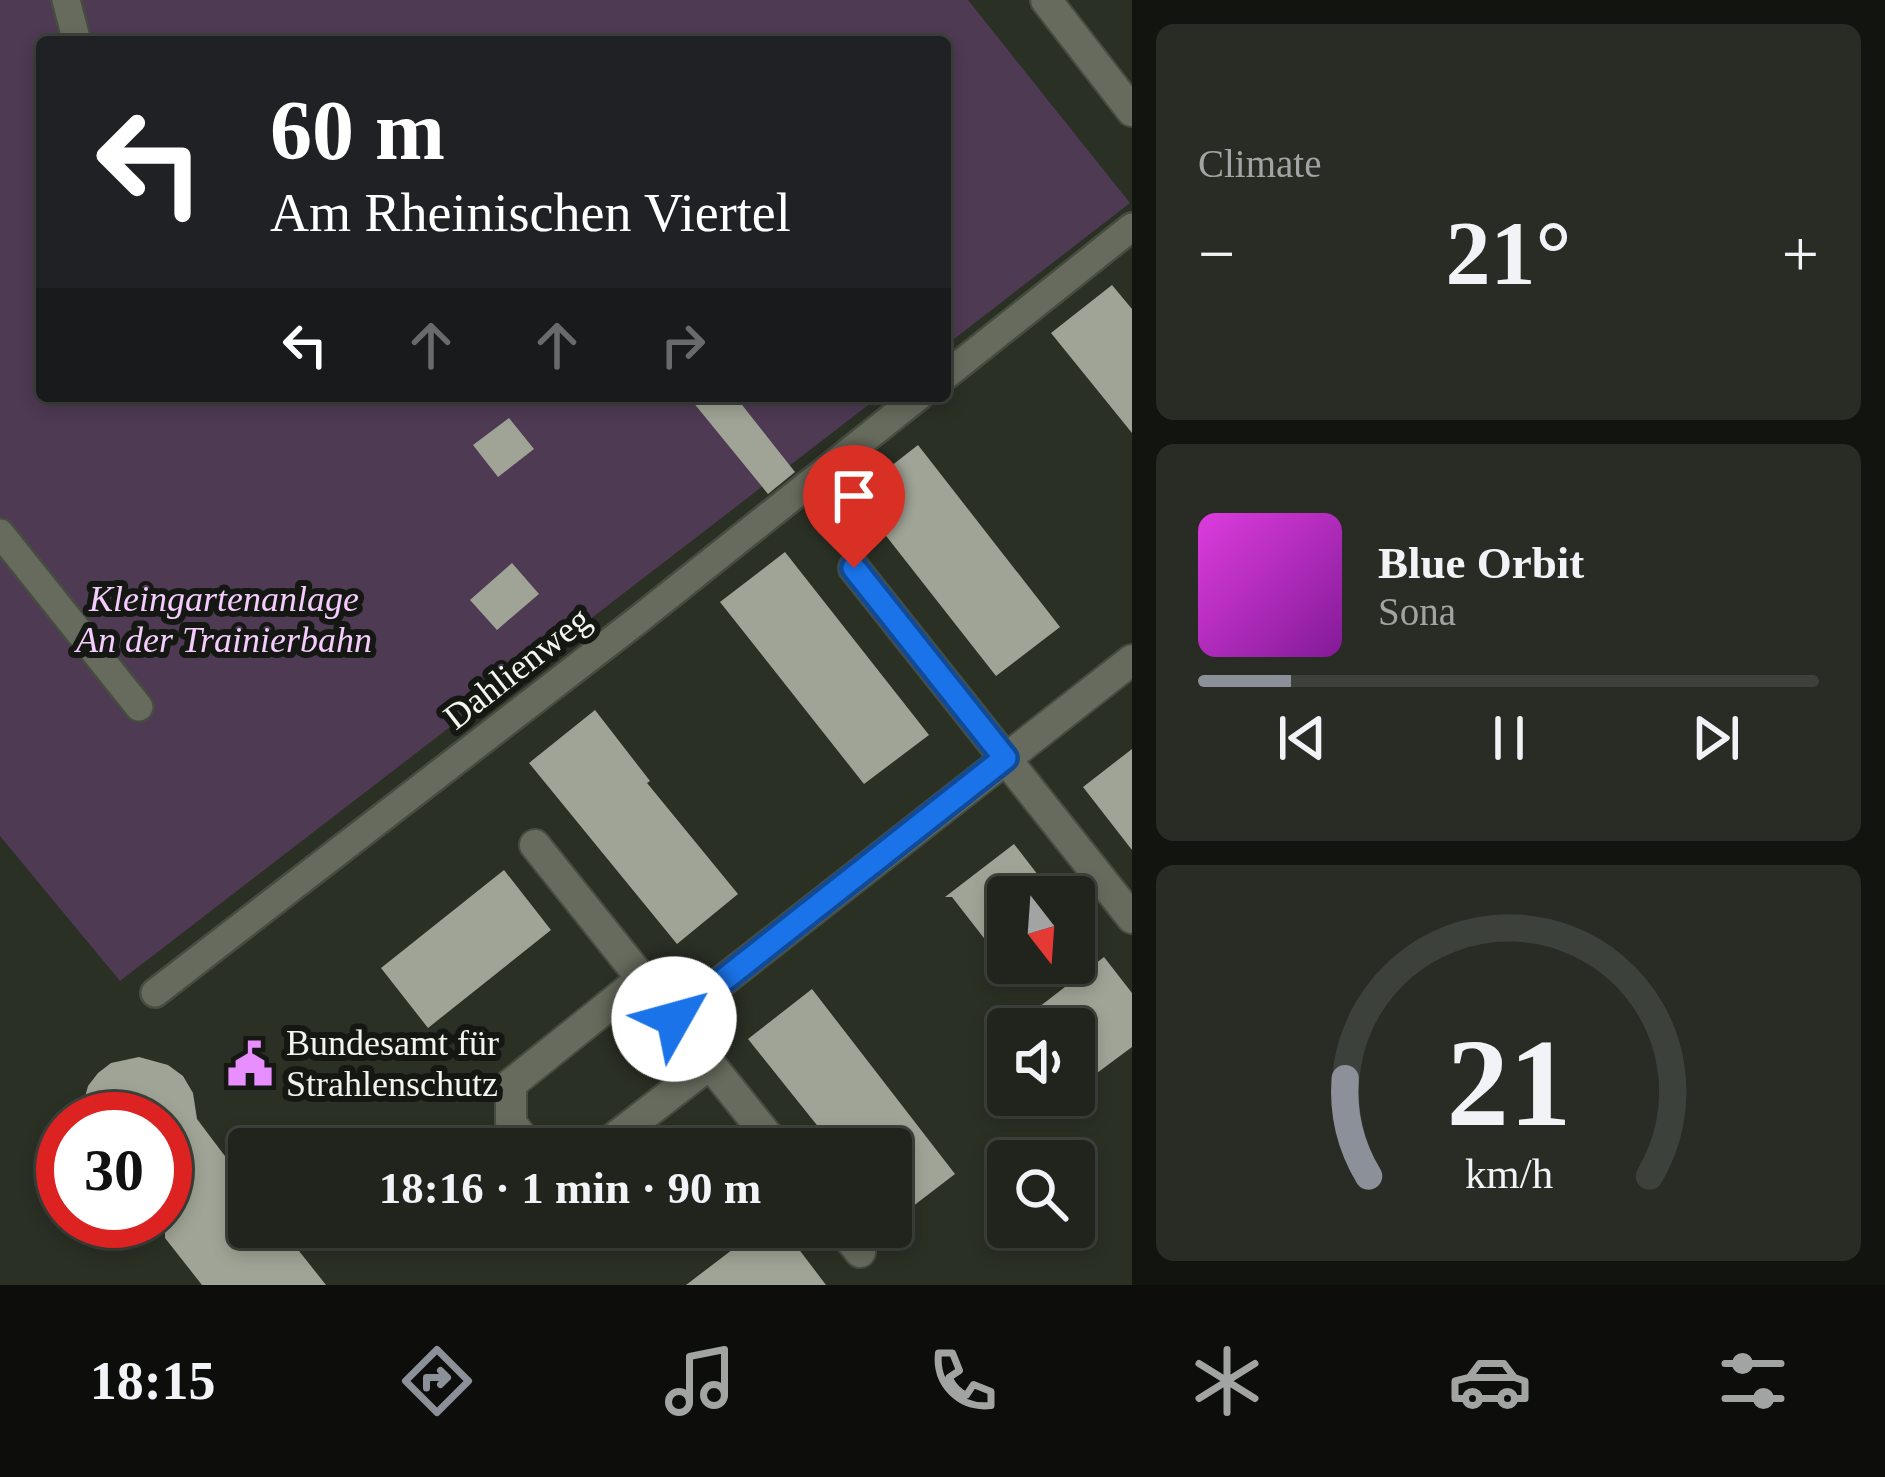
<!DOCTYPE html>
<meta charset="utf-8">
<style>
:root{--surface:#20241c;--page:#282c25;--text:#f1f3f6;--muted:#a2a4a3;--line:#3d413b;--accent:#8c9099}
body{margin:0;font-family:Georgia,serif;background:var(--page);color:var(--text);height:100vh;display:flex;flex-direction:column;font-size:45px;white-space:nowrap}
*{box-sizing:border-box;margin:0}
p{font-size:39px;color:var(--muted)}
.icon{flex:none;width:66px;height:66px;fill:none;stroke:currentColor;stroke-width:2;stroke-linecap:round;stroke-linejoin:round}
.map{position:relative;flex:1;overflow:hidden}
.details{display:flex;flex-direction:column;gap:24px;padding:24px;background:#12140f;width:753px}
.details>*{flex:none}
.top-card{position:absolute;left:36px;top:36px;width:915px;height:366px;border-radius:12px;box-shadow:0 6px 18px #0003,0 0 0 3px var(--line);background:#202124;color:#fff;overflow:hidden}
.needle{width:78px;rotate:163deg}
.tools{position:absolute;left:987px;top:876px;display:grid;gap:24px}
.tools a{display:grid;place-items:center;width:108px;height:108px;border-radius:12px;background:var(--surface);box-shadow:0 6px 18px #0003,0 0 0 3px var(--line);font-size:60px}
.speed{position:absolute;left:36px;top:1092px;display:flex;gap:24px;font-size:60px;font-weight:700;text-align:center}
.speed>*{display:grid;place-content:center;width:156px;height:156px;border-radius:50%;background:var(--surface);box-shadow:0 6px 18px #0003,0 0 0 3px var(--line);line-height:1}
.speed .limit{border:18px solid #d22;background:#fff;color:#111}
.pin{position:absolute;display:grid;place-items:center;width:102px;height:102px;color:#fff;margin:-123px -51px;border-radius:50% 50% 50% 0;rotate:-45deg;box-shadow:0 0 12px #0007}
.pin .icon{rotate:45deg}
.me{position:absolute;width:132px;margin:-66px;rotate:52deg;stroke-linejoin:round;filter:drop-shadow(0 0 9px #0008)}
.turn{display:flex;align-items:center;gap:42px;height:252px;padding:0 36px;font-size:54px}
.turn .icon{width:156px;height:156px;stroke-width:2.5}
.turn b{display:block;font-size:84px;line-height:102px}
.lanes{display:flex;align-items:center;height:114px;padding:0 36px;background:#0003;justify-content:center;gap:60px;direction:ltr}
.lanes .off{opacity:.35}
.big{font-size:90px;font-weight:600;line-height:1.1}
.details .card{flex:1;display:flex;flex-direction:column;justify-content:center;gap:18px;min-width:0;padding:0 42px;border-radius:18px;background:var(--page)}
.details .dial{align-items:center;gap:0}
.dial svg{height:312px;overflow:visible;fill:none;stroke:var(--line);stroke-width:7;stroke-linecap:round;text-anchor:middle}
.dial text{fill:var(--text);stroke:none}
.song{display:flex;align-items:center;gap:36px}
.cover{width:144px;height:144px;border-radius:18px;background:linear-gradient(135deg,hsl(300 70% 55%),hsl(290 70% 35%))}
.played{height:12px;border-radius:6px;background:linear-gradient(90deg,var(--accent) 15%,var(--line) 15%)}
.keys{display:flex;justify-content:space-around;direction:ltr}
.heat{display:flex;justify-content:space-between;align-items:center;font-size:66px;direction:ltr}
.trip{position:absolute;left:228px;top:1128px;width:684px;height:120px;border-radius:12px;background:var(--surface);box-shadow:0 6px 18px #0003,0 0 0 3px var(--line);font-weight:600;line-height:120px;text-align:center}
.menu{display:flex;height:192px;justify-content:space-around;align-items:center;background:#0d0e0b;color:var(--muted)}
.menu .icon{width:84px;height:84px}
.menu .current{color:var(--accent)}
.menu b{font-size:54px;color:var(--text)}
main{display:flex;flex:1;min-height:0}
.map>svg:first-child{display:block}
</style>
<main>
<div class="map">
<svg width="1132" height="1285" viewBox="0 0 1132 1285">
<rect width="100%" height="100%" fill="#2b3025"/>
<path fill="#4e3a53" d="M0,0H968L1130,203L945,346V42H42V396H880L120,981L0,836Z"/>
<path fill="#9fa496" d="M1112,285L1132,309V433L1051,333Z
M688,396H735L795,472L768,494Z
M509,418L534,449L498,477L473,445Z
M918,445L1060,627L996,676L854,495Z
M785,552L929,735L864,784L720,602Z
M512,563L539,594L497,630L470,600Z
M595,710L650,781L647,783L738,894L677,944L529,763Z
M1132,749V850L1083,787Z
M1014,844L1055,897H1008V969L952,897H945Z
M504,870L551,930L428,1028L381,968Z
M1104,957L1132,993V1047L1093,1076L1074,1051V1029H1057L1039,1007Z
M812,989L955,1174L891,1223V1149H836L748,1039Z
M139,1057L168,1065L183,1076L193,1093L197,1119L249,1188V1227H280L326,1285H202L165,1238V1119H79L88,1086L98,1073L111,1063Z
M762,1227H782L826,1285H686Z"/>
<g fill="none" stroke-linecap="round" stroke-linejoin="round">
<g stroke="#474c41" stroke-width="32">
<path id="service" d="M66,0L77,42
M945,376L1132,227
M0,533L139,707
M155,993L638,620L919,396"/>
</g>
<g stroke="#474c41" stroke-width="34">
<path id="minor" d="M854,568L1132,918
M535,845L778,1149
M674,1019L1132,660
M531,1149L511,1123V1084L643,978
M600,1149L710,1064
M840,1227L860,1252"/>
</g>
<g stroke="#474c41" stroke-width="34">
<path id="tertiary" d="M1046,0L1132,111"/>
</g>
<use href="#service" stroke="#666b5d" stroke-width="27"/>
<use href="#minor" stroke="#666b5d" stroke-width="30"/>
<use href="#tertiary" stroke="#666b5d" stroke-width="30"/>
</g>
<g fill="none" stroke-linecap="round" stroke-linejoin="round">
<g stroke="#114b97" stroke-width="30">
<path id="route" d="M674,1019L1005,758L854,568"/>
</g>
<use href="#route" stroke="#1a73e8" stroke-width="21"/>
</g>
<defs>
<g id="civic-bare" transform="scale(3.6)"><path d="M-.6-6.5H3V-4.5H.6V-3L4-1V1h2V6H-6V1h2V-1L-.6-3ZM-1.2 2.5V6h2.4V2.5Z" fill="#e88eff" stroke="#151712" stroke-width="2.5" paint-order="stroke"/></g>
</defs>
<g fill-rule="evenodd">
<use href="#civic-bare" x="250" y="1064"/>
</g>
<g text-anchor="middle" dominant-baseline="central" stroke-width="12" stroke-linejoin="round" paint-order="stroke">
<g font-size="36" font-style="italic" fill="#f4ccfe" stroke="#151712">
<text x="224" y="599">Kleingartenanlage<tspan x="224" dy="41">An der Trainierbahn</tspan></text>
</g>
<g font-size="36" fill="#f3f6ee" stroke="#151712">
<text transform="translate(517 668) rotate(-38)">Dahlienweg</text>
</g>
<g font-size="36" fill="#f3f6ee" stroke="#151712" text-anchor="start">
<text x="286" y="1043">Bundesamt für<tspan x="286" dy="41">Strahlenschutz</tspan></text>
</g>
</g>
</svg>
<div class="tools">
<a><svg class="needle" viewBox="-14 -14 28 28"><path d="M0-13l5 13h-10z" fill="#e53935"/><path d="M0 13l5-13h-10z" fill="#a2a4a3"/></svg></a>
<a><svg class="icon" aria-label="sound" viewBox="0 0 24 24"><path d="M4 9h4l5-4v14l-5-4H4zM17 9q2 3 0 6"/></svg></a>
<a><svg class="icon" aria-label="search" viewBox="0 0 24 24"><circle cx="10" cy="10" r="6"/><path d="M15 15l6 6"/></svg></a>
</div>
<div class="speed"><div class="limit">30</div></div>
<div class="pin" style="left:854px;top:568px;background:#d93025"><svg class="icon" aria-label="arrive" viewBox="0 0 24 24"><path d="M6 21V4h12l-3 4 3 4H6"/></svg></div>
<svg class="me" style="left:674px;top:1019px" viewBox="-20 -20 40 40"><circle r="19" fill="#fff"/><path d="M0-13L10 11 0 6-10 11z" fill="#1a73e8"/></svg>
<div class="trip">18:16 · 1 min · 90 m</div>
<div class="top-card">
<div class="turn"><svg class="icon" aria-label="left" viewBox="0 0 24 24"><path d="M17 20v-9H6M10 6l-5 5 5 5"/></svg><div><b>60 m</b>Am Rheinischen Viertel</div></div>
<div class="lanes"><svg class="icon" aria-label="left" viewBox="0 0 24 24"><path d="M17 20v-9H6M10 6l-5 5 5 5"/></svg><svg class="icon off" aria-label="ahead" viewBox="0 0 24 24"><path d="M12 20V5M6 11l6-6 6 6"/></svg><svg class="icon off" aria-label="ahead" viewBox="0 0 24 24"><path d="M12 20V5M6 11l6-6 6 6"/></svg><svg class="icon off" aria-label="right" viewBox="0 0 24 24"><path d="M7 20v-9h11M14 6l5 5-5 5"/></svg></div>
</div>
</div>
<section class="details">
<div class="card"><p>Climate</p>
<div class="heat"><a>−</a><b class="big">21°</b><a>+</a></div>
</div>
<div class="card">
<div class="song"><i class="cover"></i><div><b>Blue Orbit</b><p>Sona</p></div></div>
<div class="played"></div>
<div class="keys"><svg class="icon" aria-label="previous" viewBox="0 0 24 24"><path d="M18 5L8 12l10 7zM5 5v14"/></svg><svg class="icon" aria-label="pause" viewBox="0 0 24 24"><path d="M8 5v14M16 5v14"/></svg><svg class="icon" aria-label="next" viewBox="0 0 24 24"><path d="M6 5l10 7-10 7zM19 5v14"/></svg></div>
</div>
<div class="card dial"><svg viewBox="0 0 100 80">
<path d="M14 69A42 42 0 1 1 86 69"/>
<path d="M14 69A42 42 0 0 1 8 44" stroke="#8c9099"/>
<text x="50" y="56" font-size="32" font-weight="700">21</text>
<text x="50" y="72" font-size="11">km/h</text>
</svg></div>
</section>
</main>
<nav class="menu">
<b>18:15</b>
<svg class="icon current" aria-label="directions" viewBox="0 0 24 24"><path d="M12 3l9 9-9 9-9-9zM9 14v-3h6M13 9l2 2-2 2"/></svg>
<svg class="icon" aria-label="music" viewBox="0 0 24 24"><path d="M9 18V5l10-2v13"/><circle cx="6" cy="18" r="3"/><circle cx="16" cy="16" r="3"/></svg>
<svg class="icon" aria-label="phone" viewBox="0 0 24 24"><path d="M5 4h4l2 5-3 2q2 4 5 5l2-3 5 2v4C11 20 4 13 5 4z"/></svg>
<svg class="icon" aria-label="climate" viewBox="0 0 24 24"><path d="M12 3v18M4 7l16 10M4 17L20 7"/></svg>
<svg class="icon" aria-label="car" viewBox="0 0 24 24"><path d="M5 17H2v-5l4-1 3-4h7l3 4 3 1v5h-3M9 17h6M6 11h13"/><circle cx="7" cy="17" r="2"/><circle cx="17" cy="17" r="2"/></svg>
<svg class="icon" aria-label="filters" viewBox="0 0 24 24"><path d="M4 7h16M4 17h16"/><circle cx="9" cy="7" r="2"/><circle cx="15" cy="17" r="2"/></svg>
</nav>
